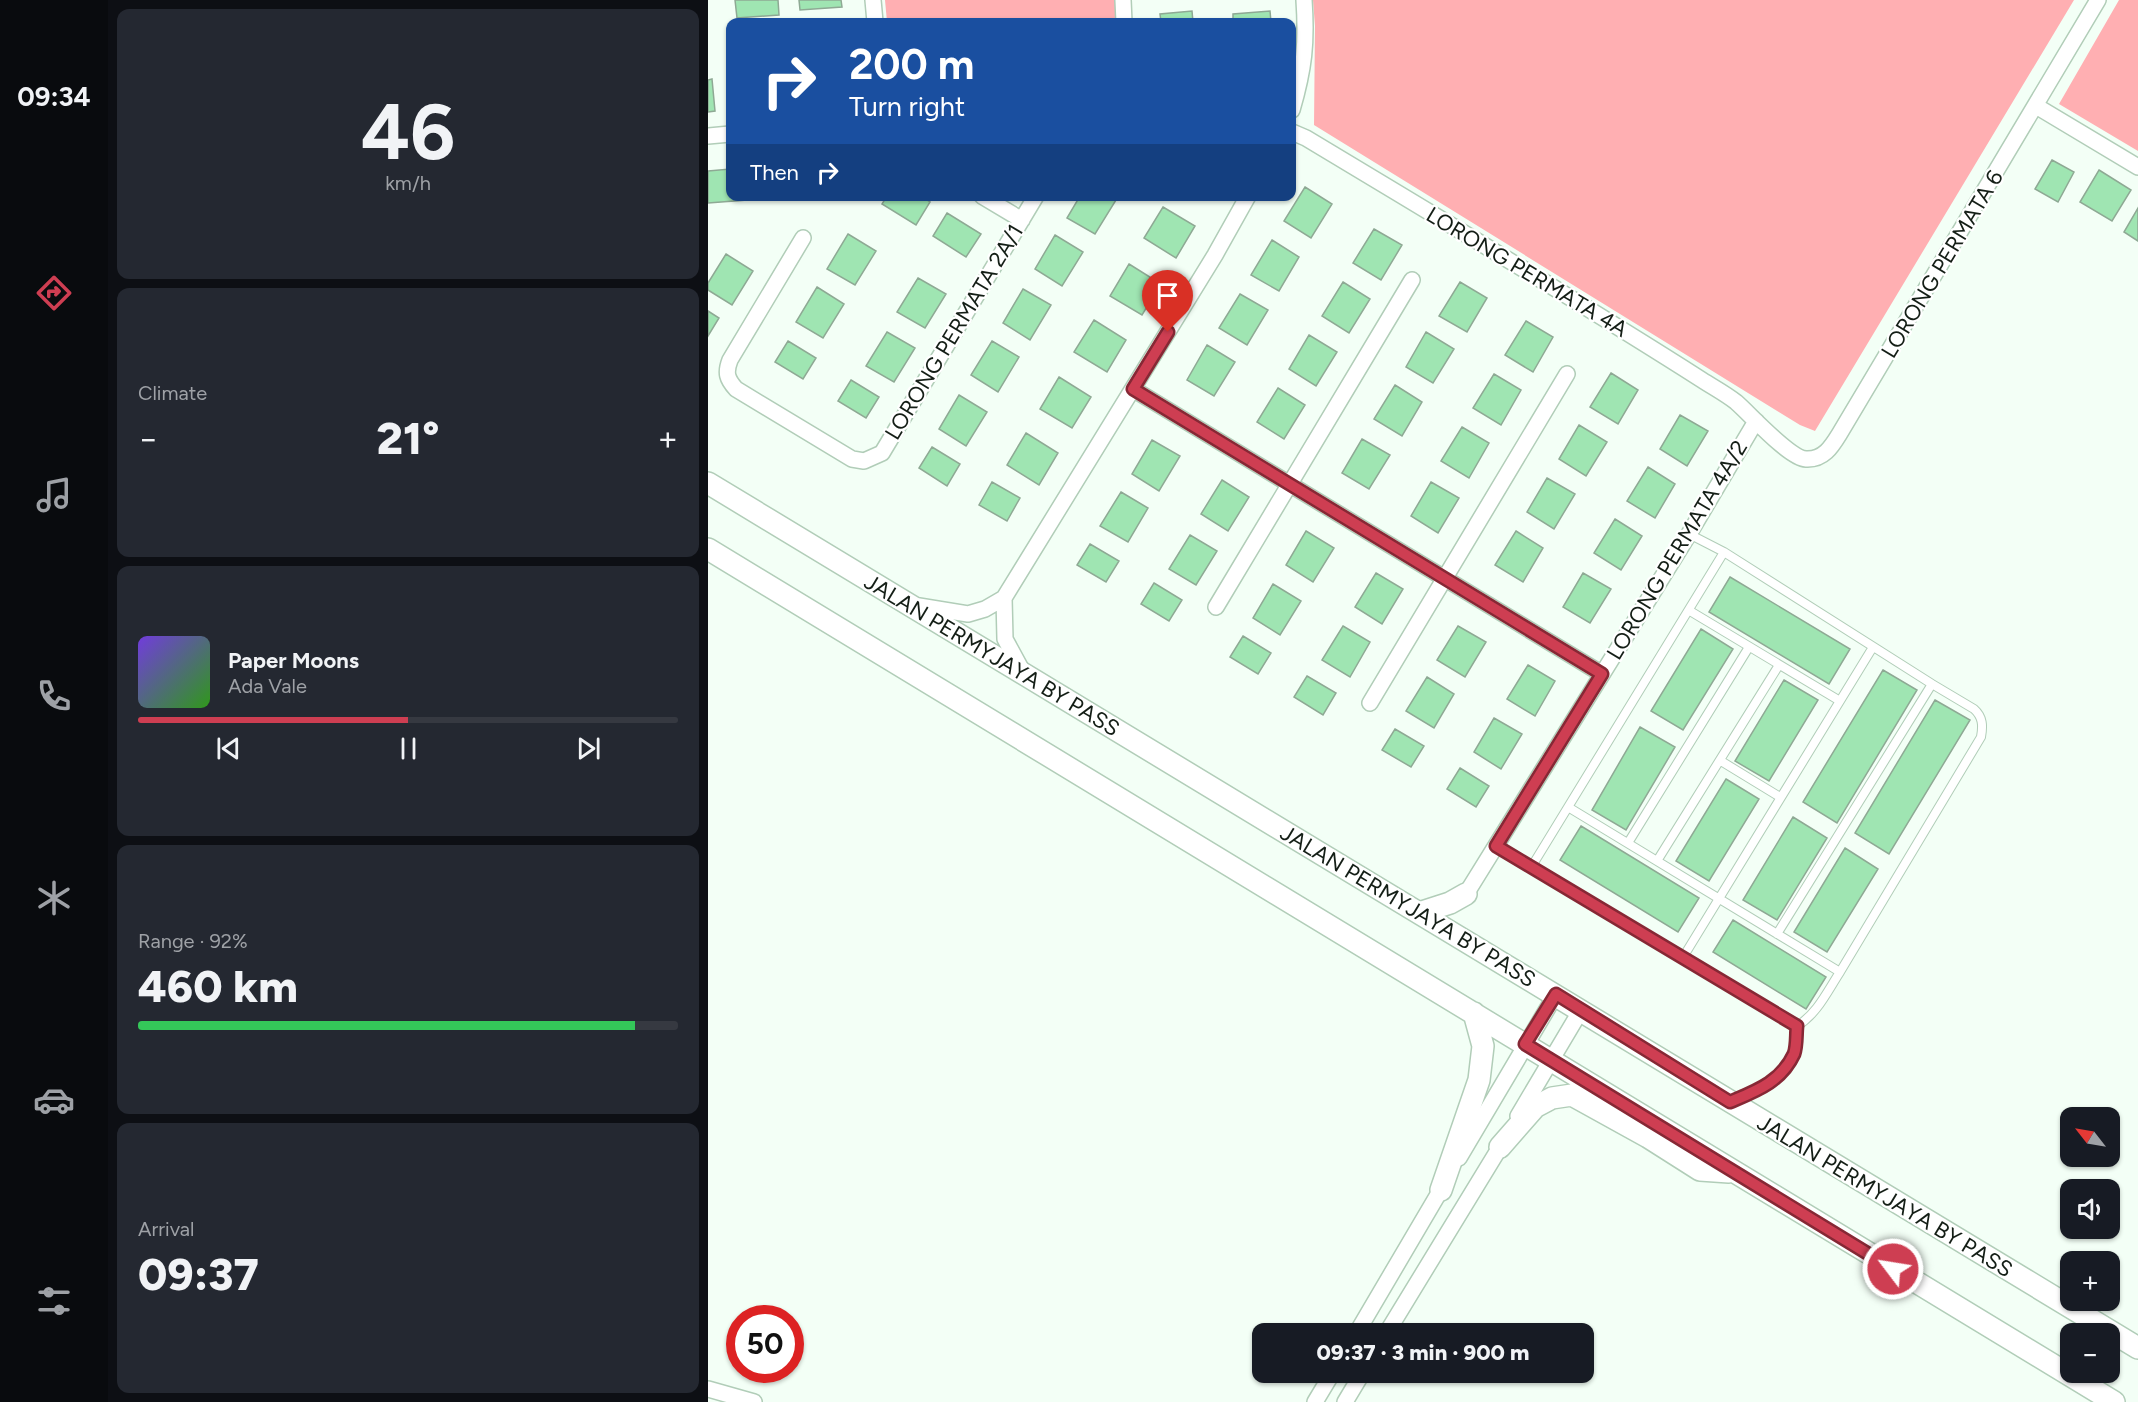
<!DOCTYPE html>
<meta charset="utf-8">
<style>
:root{--surface:#171b24;--page:#242831;--text:#f1f3f6;--muted:#9ea1a6;--line:#363941;--accent:#ce3e52}
body{margin:0;font-family:Figtree,sans-serif;background:var(--page);color:var(--text);height:100vh;display:flex;flex-direction:column;font-size:22px;white-space:nowrap}
*{box-sizing:border-box;margin:0}
p{font-size:20px;color:var(--muted)}
.icon{flex:none;width:33px;height:33px;fill:none;stroke:currentColor;stroke-width:2;stroke-linecap:round;stroke-linejoin:round}
.map{position:relative;flex:1;overflow:hidden}
.panel{display:flex;flex-direction:column;gap:9px;padding:9px;background:#0d0f14;width:600px}
.panel>*{flex:none}
.banner{position:absolute;left:18px;top:18px;width:570px;height:183px;border-radius:12px;box-shadow:0 2px 4px #0004;background:#1a4fa0;color:#fff;overflow:hidden}
.needle{width:39px;rotate:301deg}
.fabs{position:absolute;left:1352px;top:1107px;display:grid;gap:12px}
.fabs a{display:grid;place-items:center;width:60px;height:60px;border-radius:12px;background:var(--surface);box-shadow:0 2px 4px #0004;font-size:30px}
.speed{position:absolute;left:18px;top:1305px;display:flex;gap:12px;font-size:30px;font-weight:700;text-align:center}
.speed>*{display:grid;place-content:center;width:78px;height:78px;border-radius:50%;background:var(--surface);box-shadow:0 2px 4px #0004;line-height:1}
.speed .limit{border:9px solid #d22;background:#fff;color:#111}
.pin{position:absolute;display:grid;place-items:center;width:51px;height:51px;color:#fff;margin:-62px -26px;border-radius:50% 50% 50% 0;rotate:-45deg;box-shadow:0 0 6px #0007}
.pin .icon{rotate:45deg}
.me{position:absolute;width:66px;margin:-33px;rotate:301deg;stroke-linejoin:round;filter:drop-shadow(0 0 4px #0008)}
.turn{display:flex;align-items:center;gap:21px;height:126px;padding:0 24px;font-size:27px}
.turn .icon{width:78px;height:78px;stroke-width:2.5}
.turn b{display:block;font-size:42px;line-height:51px}
.then{display:flex;align-items:center;height:57px;padding:0 24px;background:#0003;gap:12px;font-size:22px}
.big{font-size:45px;font-weight:800;line-height:1.1}
.panel .tile{flex:1;display:flex;flex-direction:column;justify-content:center;gap:9px;min-width:0;padding:0 21px;border-radius:12px;background:var(--page)}
.panel .dial{align-items:center;gap:0}
.dial b{font-size:78px;line-height:1}
.song{display:flex;align-items:center;gap:18px}
.cover{width:72px;height:72px;border-radius:9px;background:linear-gradient(135deg,hsl(260 70% 55%),hsl(110 70% 35%))}
.played{height:6px;border-radius:3px;background:linear-gradient(90deg,var(--accent) 50%,var(--line) 50%)}
.keys{display:flex;justify-content:space-around;direction:ltr}
.heat{display:flex;justify-content:space-between;align-items:center;font-size:33px;direction:ltr}
.charge{height:9px;border-radius:4px;background:linear-gradient(90deg,#34c759 92%,var(--line) 0)}
.trip{position:absolute;left:544px;top:1323px;width:342px;height:60px;border-radius:12px;background:var(--surface);box-shadow:0 2px 4px #0004;font-weight:800;line-height:60px;text-align:center}
main{display:flex;flex:1;min-height:0}
.dock{display:flex;flex-direction:column;width:108px;justify-content:space-around;align-items:center;background:#090b0e;color:var(--muted)}
.dock .icon{width:42px;height:42px}
.dock .selected{color:var(--accent)}
.dock b{font-size:27px;color:var(--text)}
.map>svg:first-child{display:block}
</style>
<main>
<nav class="dock">
<b>09:34</b>
<svg class="icon selected" aria-label="directions" viewBox="0 0 24 24"><path d="M12 3l9 9-9 9-9-9zM9 14v-3h6M13 9l2 2-2 2"/></svg>
<svg class="icon" aria-label="music" viewBox="0 0 24 24"><path d="M9 18V5l10-2v13"/><circle cx="6" cy="18" r="3"/><circle cx="16" cy="16" r="3"/></svg>
<svg class="icon" aria-label="phone" viewBox="0 0 24 24"><path d="M5 4h4l2 5-3 2q2 4 5 5l2-3 5 2v4C11 20 4 13 5 4z"/></svg>
<svg class="icon" aria-label="climate" viewBox="0 0 24 24"><path d="M12 3v18M4 7l16 10M4 17L20 7"/></svg>
<svg class="icon" aria-label="car" viewBox="0 0 24 24"><path d="M5 17H2v-5l4-1 3-4h7l3 4 3 1v5h-3M9 17h6M6 11h13"/><circle cx="7" cy="17" r="2"/><circle cx="17" cy="17" r="2"/></svg>
<svg class="icon" aria-label="filters" viewBox="0 0 24 24"><path d="M4 7h16M4 17h16"/><circle cx="9" cy="7" r="2"/><circle cx="15" cy="17" r="2"/></svg>
</nav>
<section class="panel">
<div class="tile dial"><b>46</b><p>km/h</p></div>
<div class="tile"><p>Climate</p>
<div class="heat"><a>−</a><b class="big">21°</b><a>+</a></div>
</div>
<div class="tile">
<div class="song"><i class="cover"></i><div><b>Paper Moons</b><p>Ada Vale</p></div></div>
<div class="played"></div>
<div class="keys"><svg class="icon" aria-label="previous" viewBox="0 0 24 24"><path d="M18 5L8 12l10 7zM5 5v14"/></svg><svg class="icon" aria-label="pause" viewBox="0 0 24 24"><path d="M8 5v14M16 5v14"/></svg><svg class="icon" aria-label="next" viewBox="0 0 24 24"><path d="M6 5l10 7-10 7zM19 5v14"/></svg></div>
</div>
<div class="tile"><p>Range · 92%</p><b class="big">460 km</b><div class="charge"></div></div>
<div class="tile"><p>Arrival</p><b class="big">09:37</b></div>
</section>
<div class="map">
<svg width="1430" height="1402" viewBox="0 0 1430 1402">
<rect width="100%" height="100%" fill="#f3fff6"/>
<path fill="#ffafb2" d="M177,0H408L409,22H179Z
M605,0H1366L1107,431L1092,425L606,125L607,26Z
M1411,0H1430V151L1351,104Z"/>
<path fill="#9fe5b2" stroke="#8ea994" stroke-width="1.5" d="M27,0H70L71,15L29,18Z
M91,0H133L134,7L92,10Z
M484,11L485,22H453L452,14Z
M562,11L563,22H525V14Z
M4,79L7,111L0,112V80Z
M1344,160L1366,172L1350,202L1327,189Z
M22,169V196H39V200L0,203V171Z
M1391,170L1423,190L1404,221L1372,202Z
M597,187L624,204L603,238L576,221Z
M179,196H213L222,202L208,225L174,204Z
M372,196H401L408,200L387,234L359,218Z
M455,207L487,226L468,258L436,238Z
M1430,208V241L1416,232Z
M239,213L273,234L258,257L225,236Z
M666,229L694,245L673,280L645,263Z
M140,234L168,251L147,285L119,269Z
M347,235L375,252L354,286L327,269Z
M564,240L591,257L571,291L543,275Z
M18,254L45,271L24,305L0,290V283Z
M421,264L453,284L434,315L402,296Z
M210,278L238,294L217,328L189,312Z
M635,282L662,299L641,333L614,316Z
M752,282L779,298L759,332L731,316Z
M109,287L136,304L115,338L88,322Z
M315,289L343,305L322,340L295,323Z
M532,294L560,310L539,345L511,328Z
M0,311L11,318L0,336Z
M386,320L418,340L399,372L366,352Z
M818,321L845,337L825,372L797,355Z
M179,332L207,348L186,382L158,366Z
M718,332L746,349L725,383L698,367Z
M601,335L629,352L608,386L581,369Z
M80,341L108,358L95,379L67,362Z
M284,341L311,357L290,392L263,375Z
M499,345L527,362L506,396L479,380Z
M903,373L930,390L910,424L882,407Z
M786,374L813,390L793,425L765,408Z
M351,377L383,397L364,428L332,409Z
M143,380L171,397L158,418L130,401Z
M687,385L714,402L694,436L666,419Z
M570,388L597,405L576,439L549,422Z
M251,395L279,412L258,446L231,429Z
M972,415L1000,431L979,466L952,449Z
M871,425L899,442L878,476L851,459Z
M754,427L781,443L761,478L733,461Z
M318,433L350,453L331,485L299,465Z
M654,439L682,455L661,489L634,473Z
M444,440L472,456L451,491L424,474Z
M224,447L252,464L239,486L211,468Z
M940,467L967,484L947,518L919,501Z
M839,478L867,494L846,529L819,512Z
M514,480L541,497L520,531L493,514Z
M284,482L312,498L299,521L271,505Z
M723,482L751,498L730,533L703,516Z
M413,492L440,508L420,542L392,526Z
M907,519L934,536L913,570L886,553Z
M598,531L626,548L605,582L578,565Z
M808,531L835,548L815,582L787,565Z
M482,535L509,551L488,585L461,569Z
M382,544L411,561L398,582L369,565Z
M668,573L695,589L674,624L647,607Z
M875,573L903,589L882,623L855,607Z
M1022,577L1142,649L1121,684L1001,612Z
M446,583L474,600L461,621L433,604Z
M565,584L593,601L572,635L545,618Z
M635,626L662,642L642,677L614,660Z
M750,626L778,642L757,677L729,660Z
M993,629L1025,649L975,730L943,711Z
M535,636L563,653L550,674L522,657Z
M820,665L847,681L827,716L799,699Z
M1175,670L1209,690L1129,823L1095,802Z
M599,676L628,693L615,715L586,697Z
M719,677L746,694L726,728L698,711Z
M1076,680L1110,700L1061,781L1027,761Z
M1227,700L1262,720L1181,854L1147,833Z
M786,718L814,734L793,769L766,752Z
M932,727L967,747L918,830L884,810Z
M687,729L716,746L703,767L674,750Z
M752,768L781,786L768,807L739,789Z
M1018,779L1051,799L1001,881L968,861Z
M1085,817L1119,838L1069,920L1035,900Z
M873,826L991,898L970,932L852,860Z
M1137,848L1170,869L1119,952L1086,932Z
M1025,920L1118,977L1098,1009L1005,952Z"/>
<g fill="none" stroke-linecap="round" stroke-linejoin="round">
<g stroke="#b1cdb8" stroke-width="10">
<path id="service" d="M981,534L1016,552L1224,684L1266,709C1275,717 1275,726 1273,737L1132,972C1119,992 1109,1014 1089,1026L824,866L1016,552
M982,611L1132,701
M1013,761L1072,797
M860,807L1132,972
M920,843L1041,647
M788,846L824,866
M949,861L1071,665
M1069,934L1224,684
M974,959L1165,647
M1027,1101L1055,1089L1072,1075L1087,1052L1089,1026"/>
</g>
<g stroke="#b1cdb8" stroke-width="18">
<path id="minor" d="M165,0L167,22
M415,0L416,22
M1328,106L1430,167
M584,110C596,69 599,43 596,0
M584,132L598,138C731,218 864,297 994,380C1005,387 1018,394 1028,402C1043,415 1081,458 1098,459C1116,460 1124,446 1132,433L1390,0
M0,136L22,134
M274,196L314,220
M95,238L22,360C17,373 19,379 28,389L144,459L156,461L174,453L328,196
M425,389L894,674
M296,598L297,639L316,674
M211,606L260,614L277,609L296,598L507,255L540,196
M508,607L704,280
M662,703L859,374
M758,894L981,534L1048,421
M810,1116L873,1010
M751,1158L848,994
M648,1334L738,1181
M678,1334L797,1139
M0,1389L46,1402
M607,1402L625,1372
M637,1402L655,1372"/>
</g>
<g stroke="#b1cdb8" stroke-width="24">
<path id="secondary" d="M0,483L1430,1348
M0,549L1406,1402
M711,913L742,903L758,894
M792,1147L827,1107L844,1098L864,1095L940,1137L992,1170L1021,1172
M733,1190L771,1080L775,1046L766,1013"/>
</g>
<use href="#service" stroke="#fff" stroke-width="8"/>
<use href="#minor" stroke="#fff" stroke-width="15"/>
<use href="#secondary" stroke="#fff" stroke-width="21"/>
</g>
<g fill="none" stroke-linecap="round" stroke-linejoin="round">
<g stroke="#862835" stroke-width="15">
<path id="route" d="M460,332L425,389L894,674L788,846L1089,1026C1088,1034 1089,1046 1086,1054C1073,1082 1048,1091 1022,1102L848,994L817,1044L1185,1269"/>
</g>
<use href="#route" stroke="#ce3e52" stroke-width="10"/>
</g>
<g text-anchor="middle" dominant-baseline="central" stroke-width="4.5" stroke-linejoin="round" paint-order="stroke">
<g font-size="22" fill="#141e16" stroke="#fff">
<text transform="translate(1234 264) rotate(-59)">LORONG PERMATA 6</text>
<text transform="translate(819 272) rotate(31)">LORONG PERMATA 4A</text>
<text transform="translate(246 332) rotate(-59)">LORONG PERMATA 2A/1</text>
<text transform="translate(969 550) rotate(-59)">LORONG PERMATA 4A/2</text>
<text transform="translate(284 655) rotate(31)">JALAN PERMYJAYA BY PASS</text>
<text transform="translate(700 906) rotate(31)">JALAN PERMYJAYA BY PASS</text>
<text transform="translate(1177 1196) rotate(31)">JALAN PERMYJAYA BY PASS</text>
</g>
</g>
</svg>
<div class="fabs">
<a><svg class="needle" viewBox="-14 -14 28 28"><path d="M0-13l5 13h-10z" fill="#e53935"/><path d="M0 13l5-13h-10z" fill="#9ea1a6"/></svg></a>
<a><svg class="icon" aria-label="sound" viewBox="0 0 24 24"><path d="M4 9h4l5-4v14l-5-4H4zM17 9q2 3 0 6"/></svg></a>
<a>+</a>
<a>−</a>
</div>
<div class="speed"><div class="limit">50</div></div>
<div class="pin" style="left:460px;top:332px;background:#d93025"><svg class="icon" aria-label="arrive" viewBox="0 0 24 24"><path d="M6 21V4h12l-3 4 3 4H6"/></svg></div>
<svg class="me" style="left:1185px;top:1269px" viewBox="-20 -20 40 40"><circle r="17" fill="#ce3e52" stroke="#fff" stroke-width="3"/><path d="M0-11L8 9 0 5-8 9z" fill="#fff"/></svg>
<div class="trip">09:37 · 3 min · 900 m</div>
<div class="banner">
<div class="turn"><svg class="icon" aria-label="right" viewBox="0 0 24 24"><path d="M7 20v-9h11M14 6l5 5-5 5"/></svg><div><b>200 m</b>Turn right</div></div>
<div class="then">Then<svg class="icon" aria-label="right" viewBox="0 0 24 24"><path d="M7 20v-9h11M14 6l5 5-5 5"/></svg></div>
</div>
</div>
</main>
